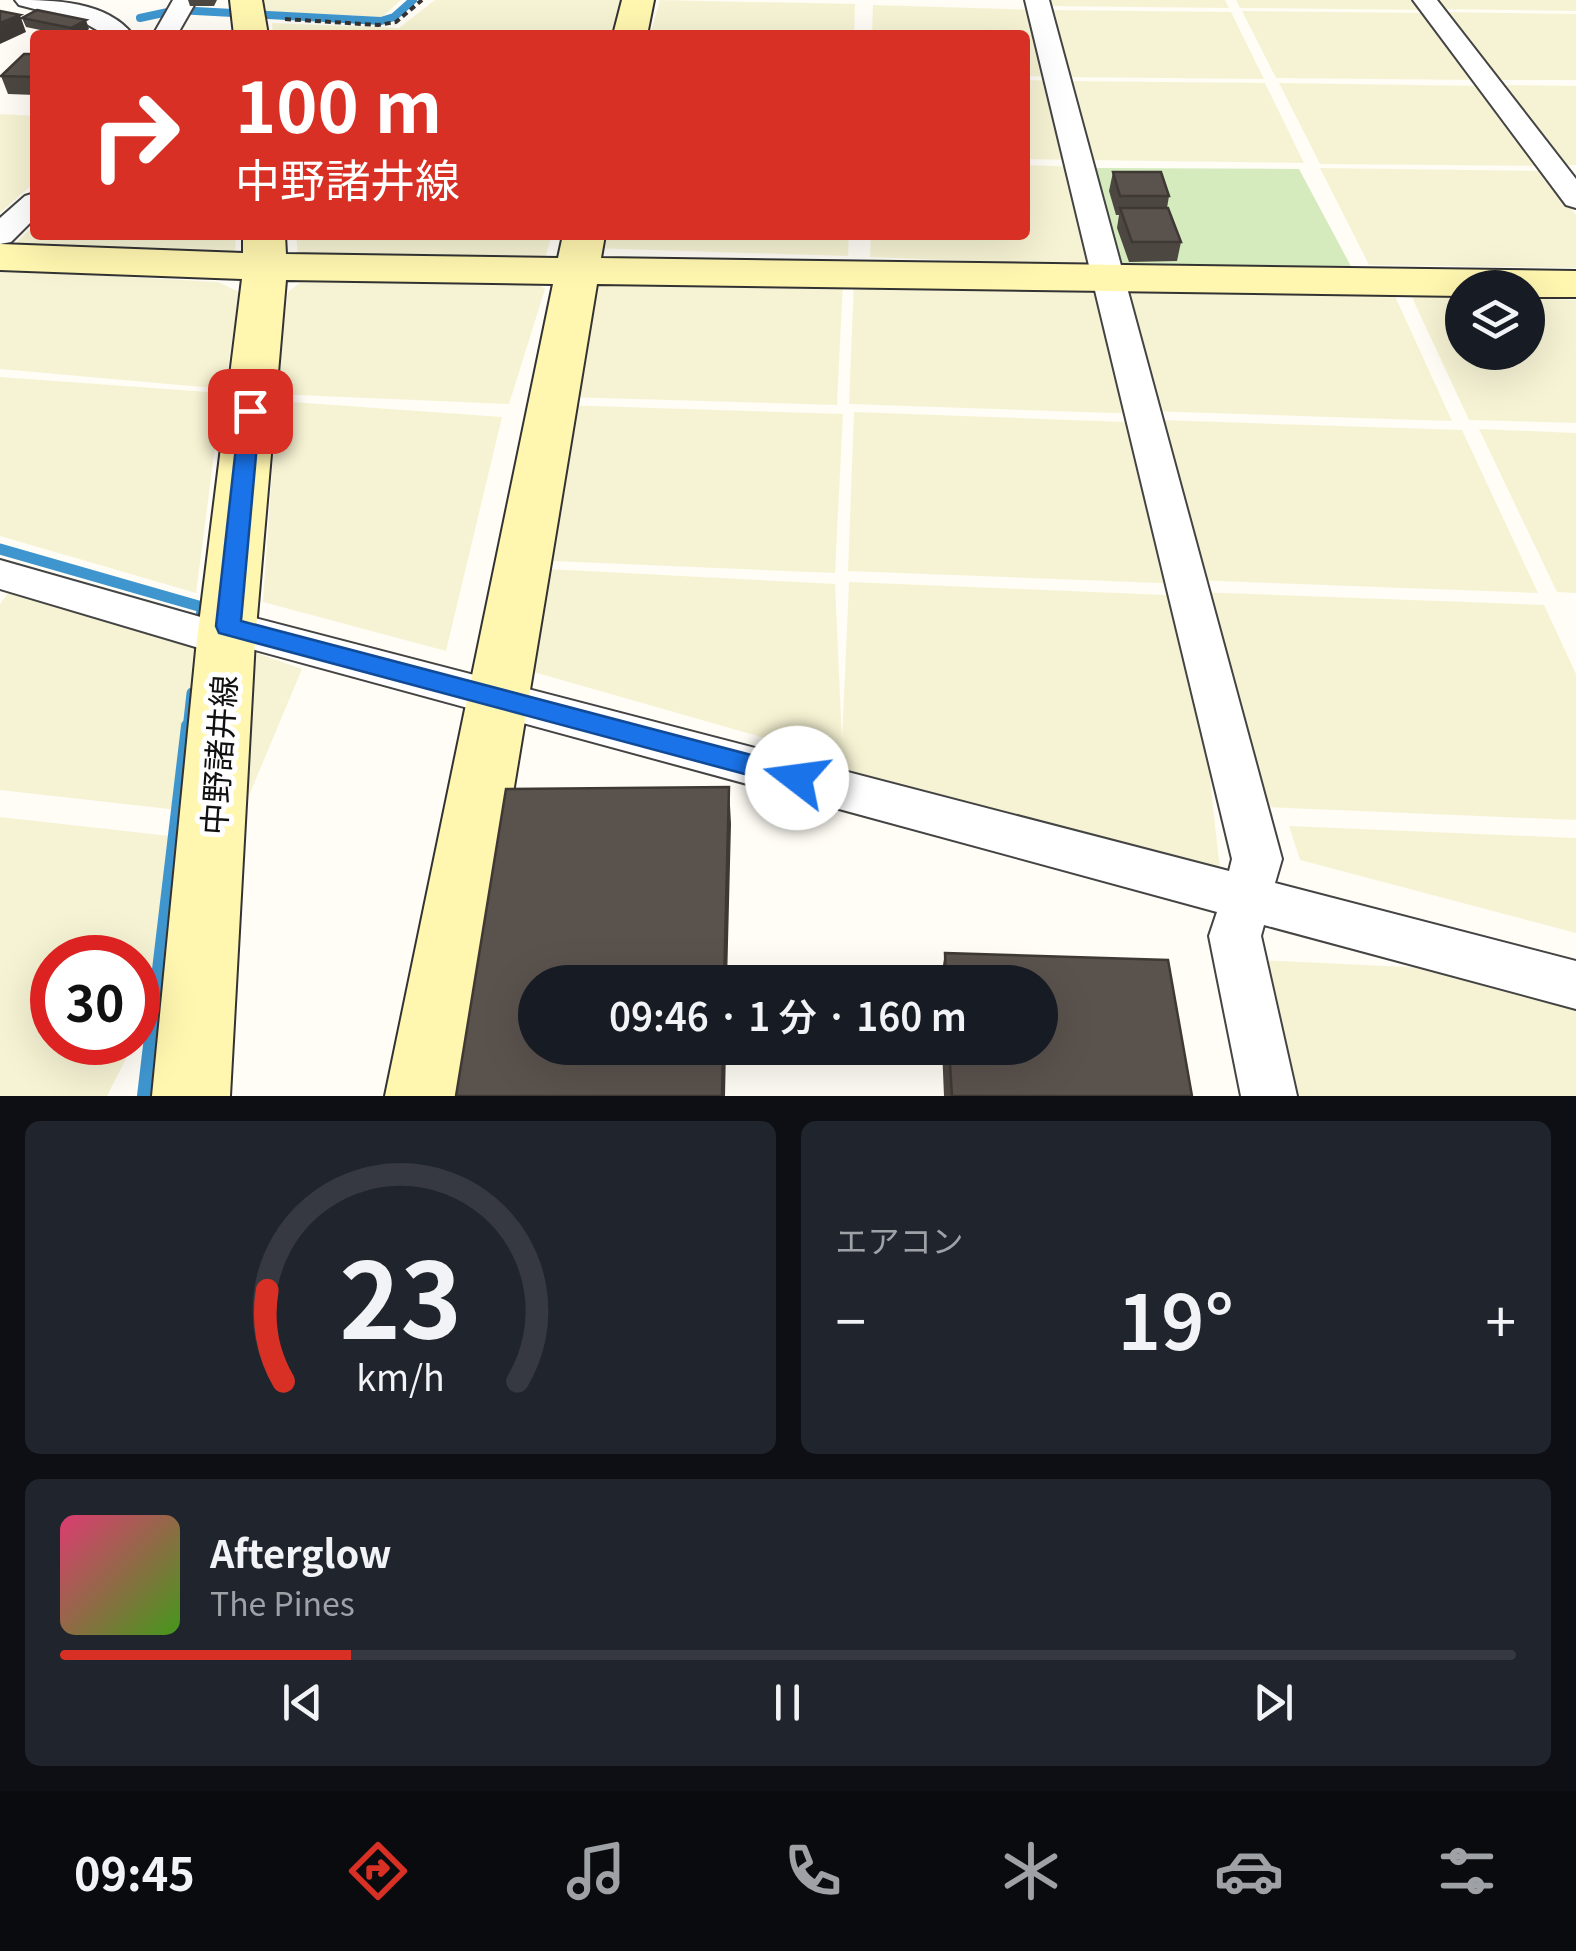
<!DOCTYPE html>
<html lang="ja">
<meta charset="utf-8">
<style>
:root{--surface:#171b24;--page:#20242c;--text:#f1f3f6;--muted:#9ea1a6;--line:#363941;--accent:#d93025}
body{margin:0;font-family:Georgia,"Noto Sans JP",serif;background:var(--page);color:var(--text);height:100vh;display:flex;flex-direction:column;font-size:38px;white-space:nowrap}
*{box-sizing:border-box;margin:0}
p{font-size:32px;color:var(--muted)}
.icon{flex:none;width:55px;height:55px;fill:none;stroke:currentColor;stroke-width:2;stroke-linecap:round;stroke-linejoin:round}
.map{position:relative;height:1096px;overflow:hidden}
.panel{display:flex;flex-direction:column;gap:25px;padding:25px;background:#0d0f14;flex:1}
.panel>*{flex:none}
.hud{position:absolute;left:30px;top:30px;width:1000px;height:210px;border-radius:10px;box-shadow:0 10px 40px #0002;background:#d93025;color:#fff;overflow:hidden}
.tools{position:absolute;left:1445px;top:270px;display:grid;gap:20px}
.tools a{display:grid;place-items:center;width:100px;height:100px;border-radius:50%;background:var(--surface);box-shadow:0 10px 40px #0002;font-size:50px}
.speed{position:absolute;left:30px;top:935px;display:flex;gap:20px;font-size:50px;font-weight:700;text-align:center}
.speed>*{display:grid;place-content:center;width:130px;height:130px;border-radius:50%;background:var(--surface);box-shadow:0 10px 40px #0002;line-height:1}
.speed .limit{border:15px solid #d22;background:#fff;color:#111}
.pin{position:absolute;display:grid;place-items:center;width:85px;height:85px;color:#fff;margin:-42px;border-radius:20px;box-shadow:0 5px 15px #0006}
.me{position:absolute;width:110px;margin:-55px;rotate:285deg;stroke-linejoin:round;filter:drop-shadow(0 0 8px #0008)}
.turn{display:flex;align-items:center;gap:35px;height:210px;padding:0 40px;font-size:45px}
.turn .icon{width:130px;height:130px;stroke-width:2.5}
.turn b{display:block;font-size:70px;line-height:85px}
.big{font-size:75px;font-weight:600;line-height:1.1}
.panel .widget{flex:1;display:flex;flex-direction:column;justify-content:center;gap:15px;min-width:0;padding:0 35px;border-radius:15px;background:var(--page)}
.panel .dial{align-items:center;gap:0}
.dial svg{height:260px;overflow:visible;fill:none;stroke:var(--line);stroke-width:7;stroke-linecap:round;text-anchor:middle}
.dial text{fill:var(--text);stroke:none}
.song{display:flex;align-items:center;gap:30px}
.cover{width:120px;height:120px;border-radius:15px;background:linear-gradient(135deg,hsl(340 70% 55%),hsl(100 70% 35%))}
.played{height:10px;border-radius:5px;background:linear-gradient(90deg,var(--accent) 20%,var(--line) 20%)}
.keys{display:flex;justify-content:space-around;direction:ltr}
.heat{display:flex;justify-content:space-between;align-items:center;font-size:55px;direction:ltr}
.panel .tiles{flex:1;display:grid;gap:25px;grid-template-columns:1fr 1fr}
.widget:last-child{grid-column:span 2}
.trip{position:absolute;left:518px;top:965px;width:540px;height:100px;border-radius:50px;background:var(--surface);box-shadow:0 10px 40px #0002;font-weight:600;line-height:100px;text-align:center}
.tab-bar{display:flex;height:160px;justify-content:space-around;align-items:center;background:#090b0e;color:var(--muted)}
.tab-bar .icon{width:70px;height:70px}
.tab-bar .selected{color:var(--accent)}
.tab-bar b{font-size:45px;color:var(--text)}
.map>svg:first-child{display:block}
</style>
<div class="map">
<svg width="1576" height="1096" viewBox="0 0 1576 1096">
<rect width="100%" height="100%" fill="#fffdf5"/>
<path fill="#f6f3d4" d="M258,0H401L382,17L260,11Z
M435,0H624L614,35H273L272,23L399,28Z
M660,0L855,4L854,35H650Z
M1043,0H1225L1229,8L1045,6Z
M1236,0H1418L1425,10L1240,8Z
M1431,0H1576V11L1438,9Z
M873,5L1040,10L1057,77L1025,76V35H872Z
M1046,10L1231,12L1264,79L1063,77Z
M1242,11L1429,13L1478,80L1276,78Z
M1442,12L1576,14V80H1492Z
M1025,80L1058,81L1077,160L1025,159Z
M1063,81L1265,83L1304,163L1084,160Z
M1279,83L1482,86L1542,166L1320,164Z
M1497,85L1576,86V165H1557Z
M0,114L35,116V182L0,213Z
M1025,165L1079,167L1103,266L870,257L871,235H1025Z
M1320,168L1543,171L1576,215V268L1369,265Z
M35,224V235H236L235,251L14,245Z
M296,235H552L545,258L298,256Z
M596,235H849L848,256L592,248Z
M0,270L218,282L239,292L225,389L0,369Z
M306,278L536,282L545,289L509,404L274,394L288,292Z
M854,280L1119,288L1145,414L849,404Z
M591,281H843L837,405L565,397Z
M1125,286L1394,294L1452,421L1151,411Z
M1410,293L1462,295V352H1528V298L1576,300V423L1469,420Z
M0,377L222,393L196,593L0,536Z
M277,401L502,417L446,651L263,602Z
M560,405L843,414L835,573L530,560Z
M854,412L1153,423L1187,584L848,571Z
M1159,420L1462,430L1538,593L1193,580Z
M1479,429L1576,433V593L1557,592Z
M528,568L835,584L842,741L849,582L1190,596L1220,870L841,793L842,760L502,663Z
M24,571L302,669L240,817L0,790V604Z
M1197,592L1544,605L1576,674V820L1243,806Z
M0,817L232,843L138,1035V958H52V1042L134,1043L107,1096H0Z
M1289,826L1576,838V933L1300,860Z
M1257,960L1576,975V1096H1285Z"/>
<path fill="#d5ebbd" d="M1094,168L1299,169L1353,270H1120Z"/>
<g fill="none" stroke-linecap="round" stroke-linejoin="round">
<path stroke="#3f96cf" stroke-width="8" d="M140,18L177,10L381,21L394,17L413,0"/>
<path stroke="#3f96cf" stroke-width="11" d="M0,549L202,607L201,620
M188,729L192,693"/>
<path stroke="#3f96cf" stroke-width="14" d="M144,1096L188,726"/>
<g stroke="#444" stroke-width="4">
<path id="street" d="M15,0C54,0 107,1 133,35H106L81,21L19,5Z
M173,0H197L177,35H153Z
M1025,0H1049L1282,859L1275,883L1576,961V1009L1264,925L1261,936L1297,1096H1241L1209,936L1217,912L244,647L226,656L0,589V560L211,620L228,611L1229,871L1232,859Z
M1413,0H1437L1576,179V208L1566,205Z
M35,193V218L11,242L0,244V218L25,196Z"/>
</g>
<g stroke="#333" stroke-width="4">
<path id="secondary" d="M230,0H262L268,35H234Z
M622,0H654L647,35H613Z
M243,235H285L286,254L558,258L563,235H605L601,258L1576,271V297H1528V288H1462V296L597,284L463,1096H385L553,284L286,280L255,640L230,1096H152L197,640L242,279L0,270V244L243,253Z"/>
</g>
<path stroke="#333" stroke-width="4" stroke-dasharray="6 4" stroke-linecap="butt" d="M285,19L378,25L396,22L422,0"/>
<use href="#street" fill="#fff" fill-rule="evenodd"/>
<use href="#secondary" fill="#fff6b0" fill-rule="evenodd"/>
</g>
<path fill="#4d4742" d="M188,0H217L214,6H190Z
M22,18L89,29L78,35H64L26,27Z
M35,54V95L8,94L1,76Z
M1113,172L1169,196L1167,208L1181,242L1177,261L1129,262L1117,228L1119,215H1116L1109,191Z
M945,953L1168,960L1192,1096H944L942,1048H1040V982H940Z"/>
<path fill="#3f3936" d="M20,15L26,32L0,44V23Z
M86,20L89,29L78,35H73L71,28Z
M729,787L731,824L727,982H724Z
M723,1048H726L725,1096H722Z"/>
<path fill="#5a524d" stroke="#3f3936" stroke-width="2.5" d="M37,10L86,20L71,28L22,18Z
M0,11L20,15L0,23Z
M24,54H35V77L1,76Z
M1113,172H1161L1169,196H1120Z
M1120,208H1168L1181,242H1132Z
M729,787L724,982H535V1048H723L722,1096H456L506,789Z
M945,953L1168,960L1192,1096H952L949,1048H1040V982H946Z"/>
<path fill="#1a73e8" stroke="#114b97" stroke-width="2.5" d="M250,405L260,411L241,621L797,767L806,770L810,778L806,785L797,788L219,633L216,626L240,411Z"/>
<g text-anchor="middle" dominant-baseline="central" stroke-width="10" stroke-linejoin="round" paint-order="stroke">
<g font-size="32" fill="#111" stroke="#fff">
<text transform="translate(217 755) rotate(-86)">中野諸井線</text>
</g>
</g>
</svg>
<div class="tools">
<a><svg class="icon" aria-label="layers" viewBox="0 0 24 24"><path d="M12 4l9 5-9 5-9-5zM3 14l9 5 9-5"/></svg></a>
</div>
<div class="speed"><div class="limit">30</div></div>
<div class="pin" style="left:250px;top:411px;background:#d93025"><svg class="icon" aria-label="arrive" viewBox="0 0 24 24"><path d="M6 21V4h12l-3 4 3 4H6"/></svg></div>
<svg class="me" style="left:797px;top:778px" viewBox="-20 -20 40 40"><circle r="19" fill="#fff"/><path d="M0-13L10 11 0 6-10 11z" fill="#1a73e8"/></svg>
<div class="trip">09:46 · 1 分 · 160 m</div>
<div class="hud">
<div class="turn"><svg class="icon" aria-label="right" viewBox="0 0 24 24"><path d="M7 20v-9h11M14 6l5 5-5 5"/></svg><div><b>100 m</b>中野諸井線</div></div>
</div>
</div>
<section class="panel">
<div class="tiles">
<div class="widget dial"><svg viewBox="0 0 100 80">
<path d="M14 69A42 42 0 1 1 86 69"/>
<path d="M14 69A42 42 0 0 1 9 41" stroke="#d93025"/>
<text x="50" y="56" font-size="32" font-weight="700">23</text>
<text x="50" y="72" font-size="11">km/h</text>
</svg></div>
<div class="widget"><p>エアコン</p>
<div class="heat"><a>−</a><b class="big">19°</b><a>+</a></div>
</div>
<div class="widget">
<div class="song"><i class="cover"></i><div><b>Afterglow</b><p>The Pines</p></div></div>
<div class="played"></div>
<div class="keys"><svg class="icon" aria-label="previous" viewBox="0 0 24 24"><path d="M18 5L8 12l10 7zM5 5v14"/></svg><svg class="icon" aria-label="pause" viewBox="0 0 24 24"><path d="M8 5v14M16 5v14"/></svg><svg class="icon" aria-label="next" viewBox="0 0 24 24"><path d="M6 5l10 7-10 7zM19 5v14"/></svg></div>
</div>
</div>
</section>
<nav class="tab-bar">
<b>09:45</b>
<svg class="icon selected" aria-label="directions" viewBox="0 0 24 24"><path d="M12 3l9 9-9 9-9-9zM9 14v-3h6M13 9l2 2-2 2"/></svg>
<svg class="icon" aria-label="music" viewBox="0 0 24 24"><path d="M9 18V5l10-2v13"/><circle cx="6" cy="18" r="3"/><circle cx="16" cy="16" r="3"/></svg>
<svg class="icon" aria-label="phone" viewBox="0 0 24 24"><path d="M5 4h4l2 5-3 2q2 4 5 5l2-3 5 2v4C11 20 4 13 5 4z"/></svg>
<svg class="icon" aria-label="climate" viewBox="0 0 24 24"><path d="M12 3v18M4 7l16 10M4 17L20 7"/></svg>
<svg class="icon" aria-label="car" viewBox="0 0 24 24"><path d="M5 17H2v-5l4-1 3-4h7l3 4 3 1v5h-3M9 17h6M6 11h13"/><circle cx="7" cy="17" r="2"/><circle cx="17" cy="17" r="2"/></svg>
<svg class="icon" aria-label="filters" viewBox="0 0 24 24"><path d="M4 7h16M4 17h16"/><circle cx="9" cy="7" r="2"/><circle cx="15" cy="17" r="2"/></svg>
</nav>
